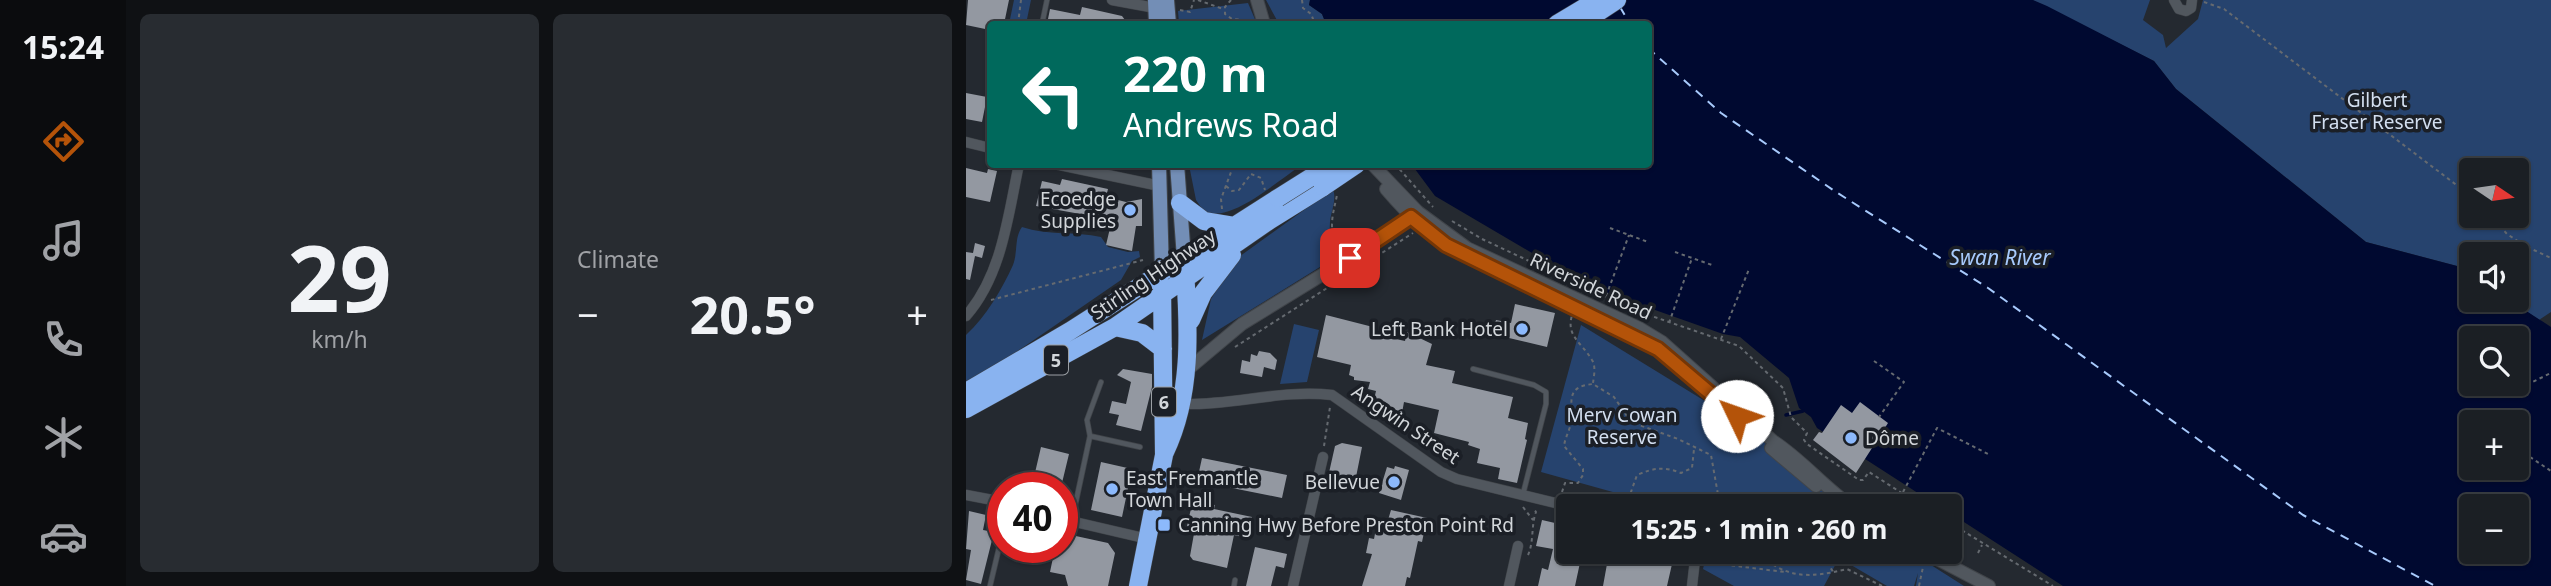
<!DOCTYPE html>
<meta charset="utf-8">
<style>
:root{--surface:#1b1f24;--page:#282c31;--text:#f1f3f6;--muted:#a0a2a6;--line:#393d41;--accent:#b45309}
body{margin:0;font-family:"Noto Sans",sans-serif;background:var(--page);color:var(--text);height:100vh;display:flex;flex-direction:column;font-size:26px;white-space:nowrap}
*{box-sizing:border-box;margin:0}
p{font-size:23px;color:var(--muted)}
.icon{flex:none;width:38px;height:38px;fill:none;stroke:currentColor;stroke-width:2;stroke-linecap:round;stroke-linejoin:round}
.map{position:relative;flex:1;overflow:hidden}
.sheet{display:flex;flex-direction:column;gap:14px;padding:14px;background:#0f1114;width:840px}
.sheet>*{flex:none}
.guide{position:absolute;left:21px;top:21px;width:665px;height:147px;border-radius:7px;box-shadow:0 2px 5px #0004,0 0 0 2px var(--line);background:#00695c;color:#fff;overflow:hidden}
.needle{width:46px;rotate:103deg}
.fabs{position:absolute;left:1493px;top:158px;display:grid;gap:14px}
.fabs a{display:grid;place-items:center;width:70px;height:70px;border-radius:7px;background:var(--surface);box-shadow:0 2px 5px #0004,0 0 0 2px var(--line);font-size:35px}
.speed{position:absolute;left:21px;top:472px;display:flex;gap:14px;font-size:35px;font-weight:700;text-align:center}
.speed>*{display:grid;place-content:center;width:91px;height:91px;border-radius:50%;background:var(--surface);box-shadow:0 2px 5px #0004,0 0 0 2px var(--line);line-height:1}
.speed .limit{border:10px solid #d22;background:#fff;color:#111}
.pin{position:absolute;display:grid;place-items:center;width:60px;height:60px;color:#fff;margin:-30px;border-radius:14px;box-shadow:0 4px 10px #0006}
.me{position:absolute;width:77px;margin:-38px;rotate:312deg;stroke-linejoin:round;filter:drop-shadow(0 0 5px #0008)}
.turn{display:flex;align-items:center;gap:24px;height:147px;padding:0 21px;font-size:32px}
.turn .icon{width:91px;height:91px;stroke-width:2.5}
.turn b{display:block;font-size:49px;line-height:60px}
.big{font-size:52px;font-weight:700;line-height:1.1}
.sheet .tile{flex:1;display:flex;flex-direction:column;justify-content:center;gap:10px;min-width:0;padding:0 24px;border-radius:10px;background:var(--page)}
.sheet .dial{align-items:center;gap:0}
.dial b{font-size:91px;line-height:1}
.heat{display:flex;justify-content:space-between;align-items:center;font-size:38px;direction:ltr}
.sheet .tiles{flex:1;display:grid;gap:14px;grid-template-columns:repeat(2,1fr)}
.trip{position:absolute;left:590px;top:494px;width:406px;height:70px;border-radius:7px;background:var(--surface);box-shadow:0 2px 5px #0004,0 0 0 2px var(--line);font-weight:700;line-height:70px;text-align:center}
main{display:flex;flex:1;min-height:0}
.dock{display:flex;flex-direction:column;width:126px;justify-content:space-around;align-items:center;background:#0b0c0e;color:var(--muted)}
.dock .icon{width:49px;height:49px}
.dock .selected{color:var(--accent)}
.dock b{font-size:32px;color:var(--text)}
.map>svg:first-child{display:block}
</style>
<main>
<nav class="dock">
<b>15:24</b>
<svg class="icon selected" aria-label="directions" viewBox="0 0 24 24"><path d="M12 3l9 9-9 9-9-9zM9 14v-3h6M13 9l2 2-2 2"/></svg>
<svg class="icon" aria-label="music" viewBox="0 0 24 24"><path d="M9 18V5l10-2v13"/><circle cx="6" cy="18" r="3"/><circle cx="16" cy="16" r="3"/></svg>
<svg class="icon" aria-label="phone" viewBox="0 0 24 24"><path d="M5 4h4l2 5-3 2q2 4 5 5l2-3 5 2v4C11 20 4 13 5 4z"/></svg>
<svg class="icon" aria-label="climate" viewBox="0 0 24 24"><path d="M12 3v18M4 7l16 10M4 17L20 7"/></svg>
<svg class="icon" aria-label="car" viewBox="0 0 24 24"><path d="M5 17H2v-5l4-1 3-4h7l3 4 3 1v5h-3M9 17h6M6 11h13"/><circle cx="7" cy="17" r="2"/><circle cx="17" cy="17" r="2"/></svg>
</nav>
<section class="sheet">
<div class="tiles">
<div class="tile dial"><b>29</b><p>km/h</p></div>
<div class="tile"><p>Climate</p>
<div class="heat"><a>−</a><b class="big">20.5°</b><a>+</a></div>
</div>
</div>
</section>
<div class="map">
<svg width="1585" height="586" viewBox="0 0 1585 586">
<rect width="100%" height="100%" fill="#242930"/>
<path fill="#26436e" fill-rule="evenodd" d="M48,0H65L60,24H43Z
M300,0H344L343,5L356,14L360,24H313Z
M1066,0H1184L1177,20L1197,35L1200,48L1232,19L1237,0H1585V312L1573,320L1542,299H1550V254H1505V275L1491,266L1400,242L1210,89L1188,61ZM1505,170H1550V215H1505Z
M282,3L291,24H213L212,11Z
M223,165H336C312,180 266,223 238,212L230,200Z
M367,189C371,200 365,211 364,222C363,236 365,248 362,262L236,340L245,299L270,259Z
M56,227C82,236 109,231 135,237L142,247L162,252L173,251L174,257L166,261L155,280L33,364L0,383V335C20,317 36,289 47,265C52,252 48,238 56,227Z
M328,324L353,330L341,382L314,384Z
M615,325L778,425L878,506H697L575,472Z
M741,551H943L998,586H950L952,573L948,586H921L873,558L858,586H768L737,569Z"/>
<path fill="#000930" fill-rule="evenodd" d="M344,0H1067L1081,6L1188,61L1210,89L1400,242L1491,266L1505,275V299H1542L1585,327V586H1097L984,513V506H972L851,428L845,417L833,408L823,378L774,337L757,334L624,287L469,196L446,165L682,164V24H360L356,14L343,5ZM1505,338H1550V383H1505ZM1505,422H1550V467H1505ZM1505,506H1550V551H1505Z"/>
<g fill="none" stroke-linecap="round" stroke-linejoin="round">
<path stroke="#000930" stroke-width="3.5" d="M820,415L837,411"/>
<path stroke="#a7cafc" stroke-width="2" stroke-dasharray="9 7" stroke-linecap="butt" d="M654,7L664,24
M682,48L755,113L870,192L1022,288L1337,515L1469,586"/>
</g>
<path fill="#9398a1" d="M2,0H43L38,24H24V30L0,25Z
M116,7L156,16L162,24H81L84,9L114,15Z
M0,93L21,97L16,122L0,119Z
M0,168L21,173L22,169L31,171L24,202L0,197Z
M96,179L142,189L140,197L160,202L176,199V226H170L166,251L140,245L144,228L130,225L131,217L70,206L76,181L94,185Z
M9,243L19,246L16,258L9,256L4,280L0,279V252L7,253Z
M549,304L589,313L581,347L526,334L530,320L545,323Z
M360,315L407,327V334L439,341L441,332L466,344L460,365L489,371L486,383L547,397L542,418L562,423L559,439L561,440L551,483L532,479L534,468L511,463L514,449L502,445L503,442L468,433L473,410L438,402L434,424L422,416L424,408L407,404L410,391L402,389L404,382L388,380V377L383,375L385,365L351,357Z
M293,351L304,353L311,360L309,370L298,367L296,377L274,373L276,360L284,362L285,354L291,356Z
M157,369L186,374V387L175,431L150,425L153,415L143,413L146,401L160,404L165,382L151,375Z
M894,402L922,423L890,473L847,440L853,432L856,433L875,405L886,413Z
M376,443L396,447L390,477L380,475L377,490L360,486L369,446Z
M75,447L103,454L96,483L68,477Z
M236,458L321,475L316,498L231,481Z
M135,462L166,469L156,517L125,510Z
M429,466L443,470L435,500L413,493L421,467L428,469Z
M227,500L249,505L248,509L286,517L281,538L268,535L261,568L227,560L224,556L229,528L221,526Z
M425,510L461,518L456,542L452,541L444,578L441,577L439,586H396L406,554L400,553L403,538L408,539L412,518L422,520Z
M3,511L20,515L17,530L28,532L15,584L0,580L5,550L0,549Z
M576,520L602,526V551H709L701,586H637L641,564L615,558L609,586H572L576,568L582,570L587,549L570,546Z
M96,533L142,543L149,553L142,586H102L99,575L84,572L89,548H96Z
M289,547L321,554L318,568L310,566L305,586H280Z"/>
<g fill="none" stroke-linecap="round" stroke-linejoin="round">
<g stroke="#41454a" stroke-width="6">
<path id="lane" d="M76,24L81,0
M507,369L568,385L580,392V404L557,494
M124,436L121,420L135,382
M106,520L124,436L174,447
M82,549V548
M24,586L37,531
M268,586L269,580"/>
</g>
<g stroke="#41454a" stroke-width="11">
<path id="street" d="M146,0L195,9
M1208,0L1213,9L1220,11L1225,8L1226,0
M0,142L24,148
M89,164L194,186
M0,316C36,275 42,216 53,164
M215,404C265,406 316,389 366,395L475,472L491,479L602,506
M0,495L37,502
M96,519L182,539
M327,586L357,457
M543,586L552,546
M726,586L730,551"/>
</g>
<g stroke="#41454a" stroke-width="14">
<path id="secondary" d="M291,0L298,24
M406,164L452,212L501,248L673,328L696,342L807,441C836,460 857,486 885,506
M420,189C444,217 467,239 500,255
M643,323L692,348
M220,371L276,324L421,235L452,212
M805,448L850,486
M956,551L1023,586"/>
</g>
<g stroke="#41454a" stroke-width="16">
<path id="primary" d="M189,0L190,24
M201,0L203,24
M193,164L196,272
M211,164L218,258"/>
</g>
<g stroke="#41454a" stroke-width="19">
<path id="highway" d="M622,19L651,0
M591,24L631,0
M214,203L238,221L268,226
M225,320L237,293L266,255
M149,327L176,333L197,349
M0,392L104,331L312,198
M0,409L149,327L304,220L357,187
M199,452C226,396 223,330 219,270
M172,586L198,455L196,286"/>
</g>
<path stroke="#656a70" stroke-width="2" stroke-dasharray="3.5 3.5" stroke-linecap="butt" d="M232,0L257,9
M265,0L259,7V14L266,19L277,20L281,24
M336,0L337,8L345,14L349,24
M1238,2L1258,9L1505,196
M214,10L224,12L228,0
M52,24L55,0
M570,24L575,21
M429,164L467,207
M260,186L266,191L273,190L285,174L295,178L299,190
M256,209L255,199L268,164
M1525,215L1541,234L1559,246L1585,258
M486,221L516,239L668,310L773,346L817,388L825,417L841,433L838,440L841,444L893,480H897L903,472L956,506
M644,228L682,242
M709,252L746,265
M367,255C369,242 366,237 366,225C366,215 369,205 371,195
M640,296L663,235
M25,300L177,260
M608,310C597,335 615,341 626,360C630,366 628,376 627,383
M703,323L726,258
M755,339L783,269
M269,347L447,233
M908,361L938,382L913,417
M1550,381L1556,387L1585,373
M358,446L364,407
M1564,457L1585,471
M596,492L599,483H612L617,475V469L598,446C599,438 603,432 605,423C608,403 597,387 627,384L648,397L665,422L712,439L745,455L754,506
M937,492L971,428L1024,455
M660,506L671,475C688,468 697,466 715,473L726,468L728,449
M834,506L840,495
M557,507L567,520
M984,523L1087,586
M791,551C819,580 845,578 881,569L916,586
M853,551L868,573
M1012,553L1016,545
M562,555C568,542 565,525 570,512L567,508
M739,557L762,565L819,572
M953,586L957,567"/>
<use href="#lane" stroke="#51575e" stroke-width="4.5"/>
<use href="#street" stroke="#51575e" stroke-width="10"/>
<use href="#secondary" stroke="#51575e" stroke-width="12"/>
<use href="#primary" stroke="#738eb6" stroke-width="14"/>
<use href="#highway" stroke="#89b3f0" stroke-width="18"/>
<g stroke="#41454a" stroke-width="19" stroke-linecap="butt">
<path id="highway-bridge" d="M357,187L391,164
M312,198L366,164"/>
</g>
<use href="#highway-bridge" stroke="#89b3f0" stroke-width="18"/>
</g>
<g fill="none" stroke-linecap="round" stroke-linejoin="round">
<g stroke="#753606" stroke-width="18">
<path id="route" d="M384,258L445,217L480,245L692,349L771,416"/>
</g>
<use href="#route" stroke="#b45309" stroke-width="12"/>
</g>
<g fill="#8cb9fc" stroke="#1b1f26" stroke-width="2.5">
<circle cx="164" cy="210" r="7"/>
<circle cx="556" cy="329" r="7"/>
<circle cx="885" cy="438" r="7"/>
<circle cx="428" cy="482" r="7"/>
<circle cx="146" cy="489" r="7"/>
<rect x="191" y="518" width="14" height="14" rx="3.5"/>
</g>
<g text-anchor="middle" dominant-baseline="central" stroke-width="7" stroke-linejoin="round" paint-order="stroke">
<g fill="#1b1f26" stroke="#9b9fa4" stroke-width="2">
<rect x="78" y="345.5" width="24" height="29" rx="5"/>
<rect x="186" y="387.5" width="24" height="29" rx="5"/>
</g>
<g font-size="18" font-weight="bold" fill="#d2d6da">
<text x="90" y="360">5</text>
<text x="198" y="402">6</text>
</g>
<g font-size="19" fill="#d3dff0" stroke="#1b1f26">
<text x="1411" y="100">Gilbert<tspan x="1411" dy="22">Fraser Reserve</tspan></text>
<text x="656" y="415">Merv Cowan<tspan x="656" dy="22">Reserve</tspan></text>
</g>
<g font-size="19" fill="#d2d6da" stroke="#1b1f26" text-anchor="end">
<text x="150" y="199">Ecoedge<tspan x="150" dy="22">Supplies</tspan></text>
<text x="542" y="329">Left Bank Hotel</text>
<text x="899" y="438" text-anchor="start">Dôme</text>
<text x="160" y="478" text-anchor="start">East Fremantle<tspan x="160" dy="22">Town Hall</tspan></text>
<text x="414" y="482">Bellevue</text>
<text x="212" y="525" text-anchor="start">Canning Hwy Before Preston Point Rd</text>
</g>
<g font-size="19" fill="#d2d6da" stroke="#1b1f26">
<text transform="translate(187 274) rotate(-34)">Stirling Highway</text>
<text transform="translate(625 286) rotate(25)">Riverside Road</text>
<text transform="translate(440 424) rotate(34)">Angwin Street</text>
</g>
<g font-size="21" font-style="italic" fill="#a7cafc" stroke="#1b1f26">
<text x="1034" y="257">Swan River</text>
</g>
</g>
</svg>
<div class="fabs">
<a><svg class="needle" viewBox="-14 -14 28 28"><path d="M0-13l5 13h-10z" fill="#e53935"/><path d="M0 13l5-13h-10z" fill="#a0a2a6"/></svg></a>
<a><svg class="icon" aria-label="sound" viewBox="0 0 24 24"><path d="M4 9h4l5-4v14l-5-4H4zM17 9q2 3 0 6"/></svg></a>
<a><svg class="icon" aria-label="search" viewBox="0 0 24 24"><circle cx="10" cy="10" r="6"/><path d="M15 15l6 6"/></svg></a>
<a>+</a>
<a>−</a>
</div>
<div class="speed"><div class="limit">40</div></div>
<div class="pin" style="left:384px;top:258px;background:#d93025"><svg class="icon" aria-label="arrive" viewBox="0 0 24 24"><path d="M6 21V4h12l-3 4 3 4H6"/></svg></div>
<svg class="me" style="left:771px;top:416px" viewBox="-20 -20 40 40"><circle r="19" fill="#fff"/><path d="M0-13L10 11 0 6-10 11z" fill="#b45309"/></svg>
<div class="trip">15:25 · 1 min · 260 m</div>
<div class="guide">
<div class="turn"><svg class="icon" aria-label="left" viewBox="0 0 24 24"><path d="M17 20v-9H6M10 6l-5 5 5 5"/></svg><div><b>220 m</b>Andrews Road</div></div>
</div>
</div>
</main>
